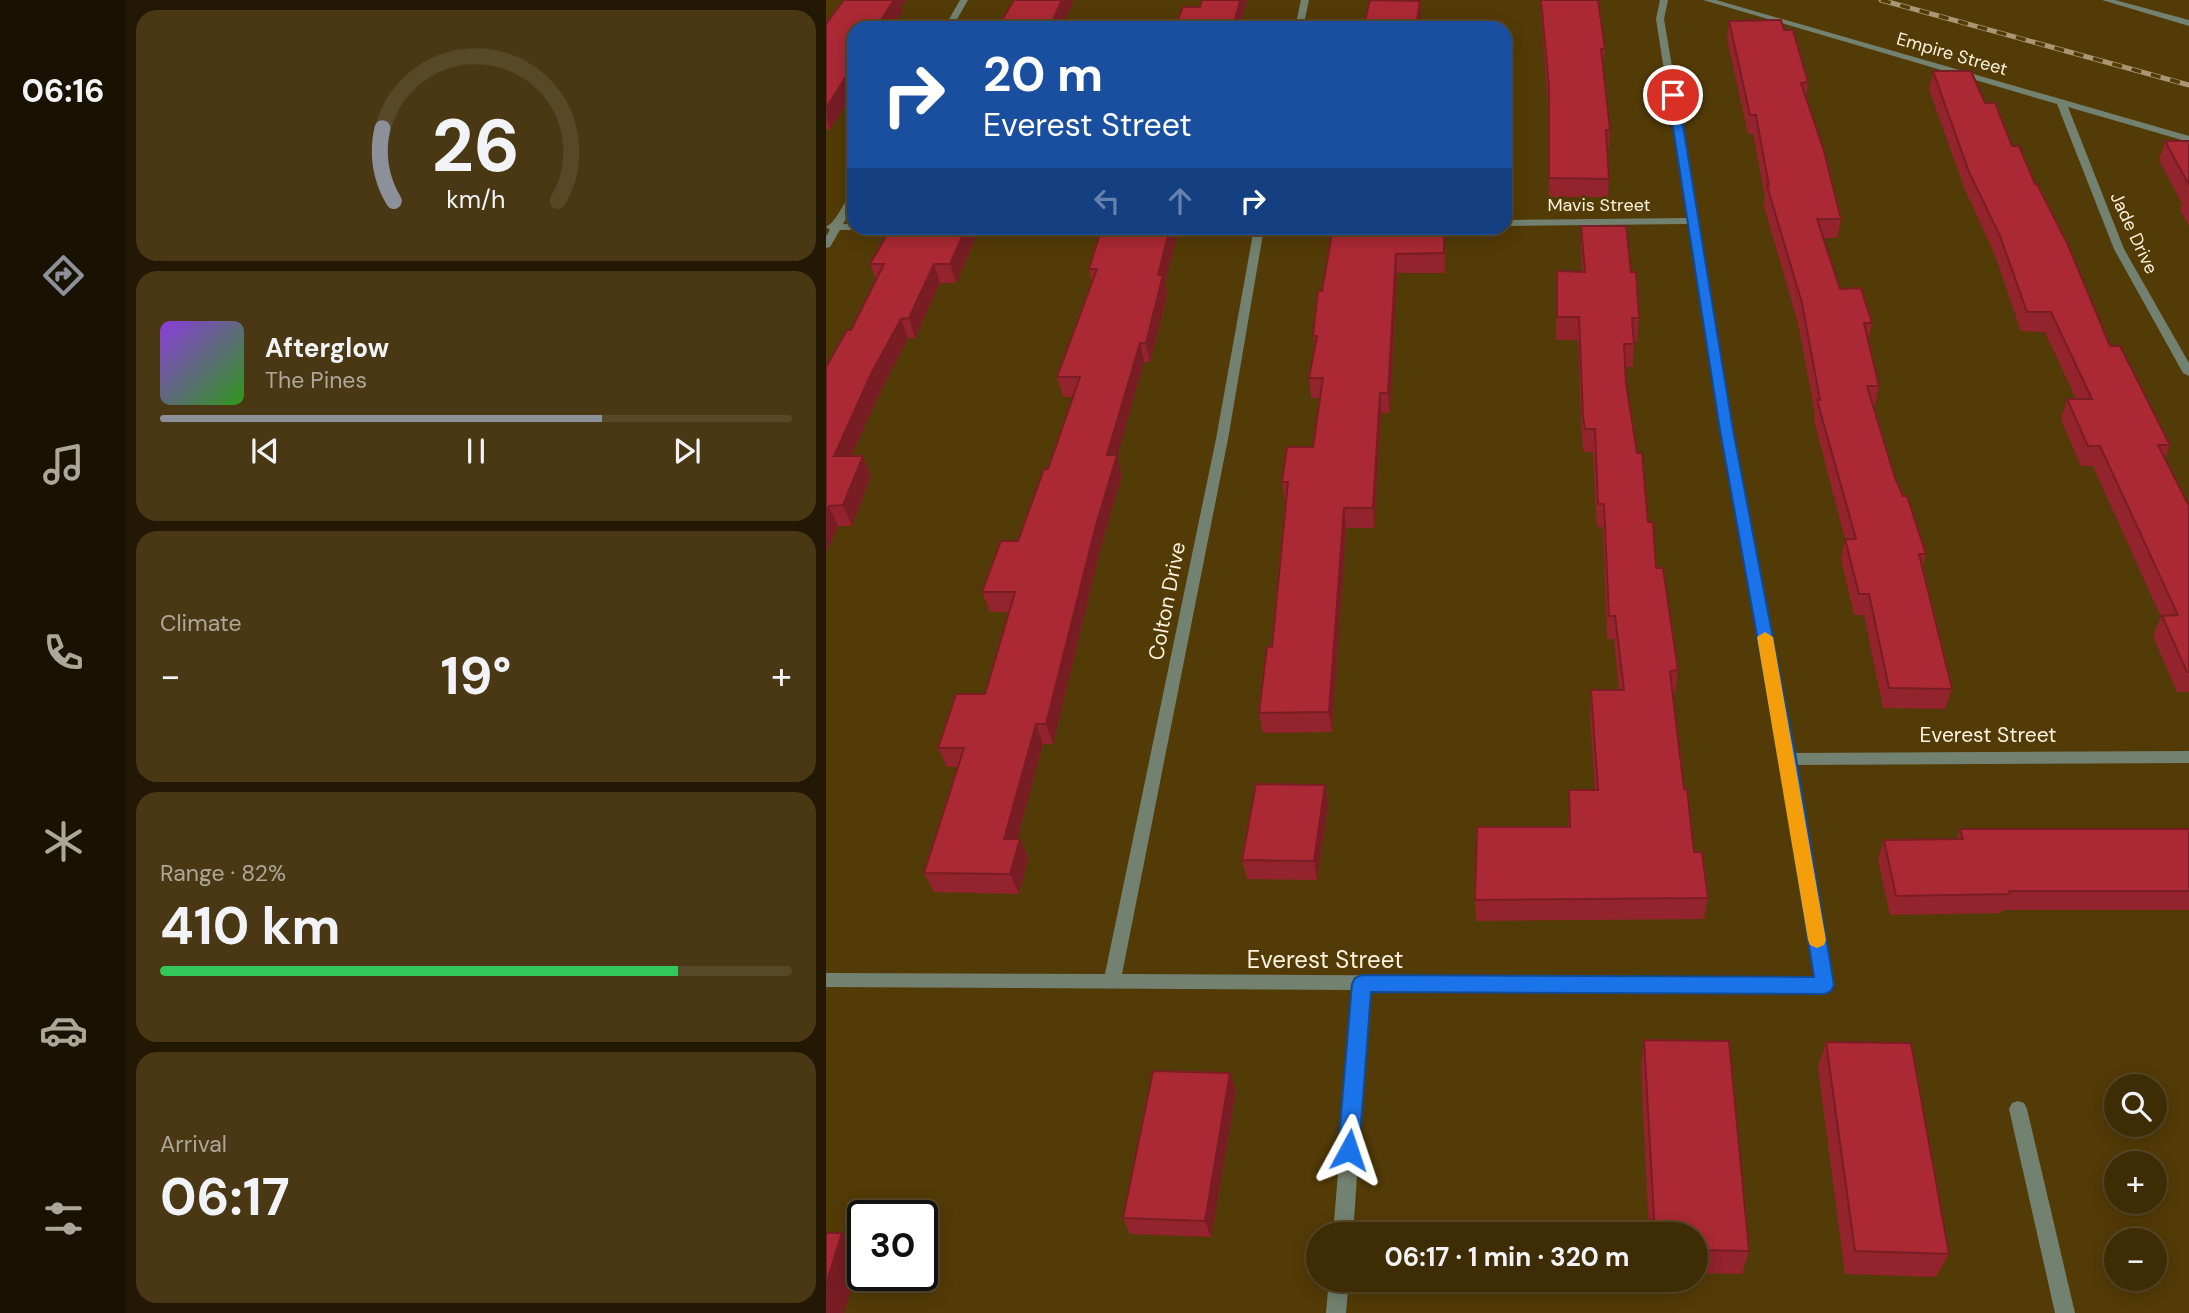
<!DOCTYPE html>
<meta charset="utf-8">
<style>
:root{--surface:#3e2c05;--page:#493813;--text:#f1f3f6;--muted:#ada79a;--line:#574827;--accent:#8c9099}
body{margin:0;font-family:"DM Sans",sans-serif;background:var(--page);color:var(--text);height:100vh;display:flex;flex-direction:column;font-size:26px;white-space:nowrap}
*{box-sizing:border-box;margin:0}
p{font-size:23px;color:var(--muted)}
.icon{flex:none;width:38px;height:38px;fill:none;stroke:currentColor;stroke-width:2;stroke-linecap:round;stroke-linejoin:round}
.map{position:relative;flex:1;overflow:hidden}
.details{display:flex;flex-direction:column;gap:10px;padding:10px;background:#221803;width:700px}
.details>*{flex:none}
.top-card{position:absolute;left:21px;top:21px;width:665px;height:214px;border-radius:21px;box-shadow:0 4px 18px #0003,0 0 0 2px var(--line);background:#1a4fa0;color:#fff;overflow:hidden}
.tools{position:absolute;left:1278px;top:1074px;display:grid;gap:14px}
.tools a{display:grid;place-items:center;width:63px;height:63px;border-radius:50%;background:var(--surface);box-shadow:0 4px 18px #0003,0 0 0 2px var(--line);font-size:35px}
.speed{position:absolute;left:21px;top:1200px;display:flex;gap:14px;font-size:35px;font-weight:700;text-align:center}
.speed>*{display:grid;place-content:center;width:91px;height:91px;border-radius:50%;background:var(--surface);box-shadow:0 4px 18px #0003,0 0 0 2px var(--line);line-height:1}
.speed .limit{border:4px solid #111;border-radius:10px;background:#fff;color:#111}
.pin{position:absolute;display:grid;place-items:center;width:60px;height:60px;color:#fff;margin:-30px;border:4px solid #fff;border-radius:50%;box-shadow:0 2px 7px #0007}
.me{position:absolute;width:77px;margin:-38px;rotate:5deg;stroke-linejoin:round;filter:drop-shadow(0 0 5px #0008)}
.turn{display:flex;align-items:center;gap:24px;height:147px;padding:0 21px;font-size:32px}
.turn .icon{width:91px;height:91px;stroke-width:2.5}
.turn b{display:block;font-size:49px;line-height:60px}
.lanes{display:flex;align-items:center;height:66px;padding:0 21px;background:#0003;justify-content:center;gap:35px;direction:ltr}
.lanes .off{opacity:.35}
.big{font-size:52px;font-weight:700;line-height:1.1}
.details .widget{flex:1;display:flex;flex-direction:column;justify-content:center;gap:10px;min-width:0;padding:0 24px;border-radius:21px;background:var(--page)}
.details .dial{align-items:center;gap:0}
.dial svg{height:182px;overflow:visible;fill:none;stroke:var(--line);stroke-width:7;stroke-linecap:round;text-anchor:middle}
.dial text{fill:var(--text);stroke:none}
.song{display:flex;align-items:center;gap:21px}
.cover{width:84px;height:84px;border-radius:10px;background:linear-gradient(135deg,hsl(270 70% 55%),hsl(110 70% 35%))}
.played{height:7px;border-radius:4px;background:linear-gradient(90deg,var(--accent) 70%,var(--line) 70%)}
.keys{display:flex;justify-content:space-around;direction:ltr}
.heat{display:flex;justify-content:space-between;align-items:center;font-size:38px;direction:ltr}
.charge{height:10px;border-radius:5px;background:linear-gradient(90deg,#34c759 82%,var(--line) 0)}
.trip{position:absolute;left:480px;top:1222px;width:402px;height:70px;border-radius:35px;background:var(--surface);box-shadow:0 4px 18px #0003,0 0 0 2px var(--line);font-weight:700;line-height:70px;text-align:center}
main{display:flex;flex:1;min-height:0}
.tab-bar{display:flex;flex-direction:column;width:126px;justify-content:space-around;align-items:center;background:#191202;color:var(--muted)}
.tab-bar .icon{width:49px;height:49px}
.tab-bar .current{color:var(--accent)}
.tab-bar b{font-size:32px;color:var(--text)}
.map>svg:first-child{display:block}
</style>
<main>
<nav class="tab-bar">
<b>06:16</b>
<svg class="icon current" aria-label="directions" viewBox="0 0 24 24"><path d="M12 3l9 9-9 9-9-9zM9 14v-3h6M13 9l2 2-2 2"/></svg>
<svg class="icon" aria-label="music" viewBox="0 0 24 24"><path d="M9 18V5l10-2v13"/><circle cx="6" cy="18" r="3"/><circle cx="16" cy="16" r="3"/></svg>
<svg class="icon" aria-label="phone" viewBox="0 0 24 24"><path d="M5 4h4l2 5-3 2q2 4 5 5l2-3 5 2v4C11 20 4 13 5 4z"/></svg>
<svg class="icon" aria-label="climate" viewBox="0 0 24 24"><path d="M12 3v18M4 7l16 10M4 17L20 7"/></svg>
<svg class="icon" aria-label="car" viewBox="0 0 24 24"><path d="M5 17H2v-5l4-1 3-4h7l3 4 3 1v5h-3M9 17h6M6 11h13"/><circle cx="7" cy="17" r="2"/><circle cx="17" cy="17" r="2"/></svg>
<svg class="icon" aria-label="filters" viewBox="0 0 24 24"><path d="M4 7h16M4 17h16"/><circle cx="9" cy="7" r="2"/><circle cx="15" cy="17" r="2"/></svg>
</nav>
<section class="details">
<div class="widget dial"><svg viewBox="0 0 100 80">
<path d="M14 69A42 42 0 1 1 86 69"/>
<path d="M14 69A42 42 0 0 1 9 37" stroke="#8c9099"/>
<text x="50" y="56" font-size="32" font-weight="700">26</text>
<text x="50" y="72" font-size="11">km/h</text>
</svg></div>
<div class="widget">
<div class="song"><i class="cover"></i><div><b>Afterglow</b><p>The Pines</p></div></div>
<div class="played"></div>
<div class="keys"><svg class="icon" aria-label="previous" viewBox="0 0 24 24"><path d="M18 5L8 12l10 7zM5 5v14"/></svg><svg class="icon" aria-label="pause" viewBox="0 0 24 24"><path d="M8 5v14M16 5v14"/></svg><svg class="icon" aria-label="next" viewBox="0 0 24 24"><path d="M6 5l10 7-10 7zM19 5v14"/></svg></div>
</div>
<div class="widget"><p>Climate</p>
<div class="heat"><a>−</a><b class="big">19°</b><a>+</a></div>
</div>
<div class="widget"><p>Range · 82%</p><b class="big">410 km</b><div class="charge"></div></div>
<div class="widget"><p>Arrival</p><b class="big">06:17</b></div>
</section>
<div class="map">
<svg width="1363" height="1313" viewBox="0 0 1363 1313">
<rect width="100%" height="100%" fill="#533b07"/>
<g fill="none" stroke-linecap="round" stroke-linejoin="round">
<path fill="#738270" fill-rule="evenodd" d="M1192,1101L1198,1103L1201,1109L1249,1313H1229L1183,1109L1186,1103Z"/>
<path fill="#738270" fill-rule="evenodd" d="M134,0H142L126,28H118Z
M475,0H483L477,28H469Z
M834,0H842L838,19L907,430L967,753L1363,751V763L969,765L1007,985L1005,990L999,992L544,990L527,1234H507L527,990L0,987V973L279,974L390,439L428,228H438L402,439L296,974L989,978C948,726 902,476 862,224L679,226V220L861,218L830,19Z
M877,0H890L1363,136V142L1242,107L1298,249L1363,363V376L1357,373L1288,249L1231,104Z
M1276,0H1289L1363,20V26Z
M28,193V205L17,224H28V228H33L28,230H14L4,247L0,248V236L4,230L0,227C13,220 16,201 28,193Z
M503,1279H523L520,1313H500Z"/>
<g stroke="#a99773" stroke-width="5">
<path id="rail" d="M1055,0L1363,85"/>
</g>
<use href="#rail" stroke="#533b07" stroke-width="3.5" stroke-dasharray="10" stroke-linecap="butt"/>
</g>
<path fill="#93232d" d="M18,0H80L75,7L77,11L28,28V91L4,129H0V24Z
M714,0H772L779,49L777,66L784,130L783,148H781L783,179L782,197H723L722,104Z
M903,21L958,30L982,82L980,98L1015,219L1011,238H998L1014,289L1046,323L1042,342L1053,386L1049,406H1047L1069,478L1100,554L1096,567L1126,689L1119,709L1057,708L1038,615H1028L1015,559L1019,539L988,420L989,414L972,323L938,206L939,197L927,134H922L901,39Z
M1107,71L1159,103L1186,146L1209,184L1284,346L1344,445L1339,458L1363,506V692H1351L1327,636L1335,617L1267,466H1255L1235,419L1241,399H1250L1219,332L1195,331L1169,255L1139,190L1103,89Z
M1339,141H1363V226L1354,210L1356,204L1333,160Z
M755,226L805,272L813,318L811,341H808L807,367H799L800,383L822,522L852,670L849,693H847L858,789L868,852L882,898L878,919L650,921L649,900L742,827L743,790H769L764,713L765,690H793L788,639H781L777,527H771L767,452H758L756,440L752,340H730L731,271L756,272L755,248Z
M65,228H154L130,283H114L89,338H82L53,394L25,456L45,476L26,526H12L0,552V367L25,330L50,280L44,264Z
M286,228H353L339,282L341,295L324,362H318L291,457L296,475L275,546L227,744H217L191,839H194L202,858L193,894L108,892L98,873L131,767H121L112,748L159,694L183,612H164L156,592L192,541L222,469L247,397H237L231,377L266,283L263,269Z
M619,228V273H571L564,413H555L548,528H520L506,732L437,733L433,713L446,647L459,502L456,482L487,447L494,398H485L483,378L489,347L487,336L496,291Z
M499,785L502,805L491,880L421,879L416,860Z
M1134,829H1363V910H1177L1176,913L1064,915L1052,860L1058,840L1131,839Z
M818,1040L923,1251L916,1274L870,1273V1234H823L815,1066Z
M1000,1042L1123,1254L1110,1277L1019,1274L992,1068Z
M410,1091L385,1237L304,1234L297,1218Z"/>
<path fill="#781d24" d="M68,0H80L75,7L77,11L66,28H50Z
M236,0H248L235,28H223Z
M414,0H421L414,28H407Z
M594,1L595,18L593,28H590Z
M28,64V91L4,129L0,116V108Z
M140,228H154L130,283L124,264Z
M344,228H353L339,282L341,295L324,362L320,343L332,275Z
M570,254L571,273L564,413L562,393Z
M108,264L114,283L89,338L83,318Z
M75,319L82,338L53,394L16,477L8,456L45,374Z
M314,343L318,362L291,457L296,475L275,546L227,744L220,724L281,455Z
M554,393L555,413L548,528L547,508Z
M37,456L45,476L26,526L17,505Z
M3,506L12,526L0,552V512Z
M518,508L520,528L506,732L503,712Z
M210,724L217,744L186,858L178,839Z
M499,785L502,805L491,880L488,861Z
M194,839L202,858L193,894L184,874Z
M404,1073L410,1091L385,1237L379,1221Z
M16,1233L35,1257L18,1313H0V1284Z"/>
<path fill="#ab2934" stroke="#781d24" stroke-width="2" d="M18,0H68L50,28H28V64L0,108V24Z
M188,0H236L223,28H171Z
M376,0H414L407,28H348L357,7H374Z
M544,0L594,1L590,28H537Z
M715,0H772L779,49H775L784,130H780L783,179L723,178V86Z
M955,20L958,30H967L982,82L975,83L998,151L1015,219H991L1014,289L1035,288L1046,323H1038L1053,386H1041L1069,478L1077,496H1081L1100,554H1093L1126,689L1063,688L1043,594H1033L1019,539H1030L991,400H994L976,303L941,186H943L930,115H924L903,21Z
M1107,71H1145L1159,103H1169L1186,146H1193L1209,184H1211L1242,245L1284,346H1294L1344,445H1332L1363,506V672H1361L1336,616L1352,615L1274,446H1262L1241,399H1266L1225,312H1201L1174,236L1143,172Z
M1339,141H1363V185Z
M755,226H800L805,272H810L813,318H806L808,344H798L800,383L811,453H816L822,522H827L830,568H837L852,670L844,671L858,789H861L868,852H876L882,898L649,900L651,827H744L743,790H772L765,690H798L789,616H783L778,504H772L769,429H759L757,417L753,317H731V271L759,272Z
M65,228H140L124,264H108L83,318L75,319L45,374L8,456H37L17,505L3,506L0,512V367L21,330H25L58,264H44Z
M286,228H344L332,275H337L320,343H314L281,455H291L270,525L220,724H210L178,839H194L184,874L98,873L138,748H112L130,694H159L189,592H156L175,541H192L218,469H222L254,377H231L271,269H263L275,230H285Z
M507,228H618V253L570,254L562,393H554L547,508H518L503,712L433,713L441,647H446L462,482H456L461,447H487L497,378H483L491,336H487L492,291H496Z
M430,784L499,785L488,861L416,860Z
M1134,829H1363V891H1183L1184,894L1070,896L1058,840L1137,839Z
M818,1040L903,1041L923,1251L870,1250V1234H829Z
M1000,1042L1085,1043L1123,1254L1029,1251Z
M327,1071L404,1073L379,1221L297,1218Z
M0,1233H16L0,1284Z"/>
<path fill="#1a73e8" stroke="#114b97" stroke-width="2" d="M847,92L852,95L907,430L970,758L1008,985L1005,991L999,994L545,992L533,1150L530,1157L523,1160L516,1157L512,1150L526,984L529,978L536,975L988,977L953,758L894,430L842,95Z"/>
<path fill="#f59e0b" d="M939,632L947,637L1000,940L998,945L991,948L984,945L982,940L931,637Z"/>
<g text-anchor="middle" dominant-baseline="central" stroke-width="6" stroke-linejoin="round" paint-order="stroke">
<g font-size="18" fill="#fef3df" stroke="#533b07">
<text transform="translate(1126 54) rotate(16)">Empire Street</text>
<text x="773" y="205">Mavis Street</text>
<text transform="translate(1308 233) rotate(65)">Jade Drive</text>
</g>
<g font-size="21" fill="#fef3df" stroke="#533b07">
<text transform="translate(341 601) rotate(-79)">Colton Drive</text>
<text x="1162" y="735">Everest Street</text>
</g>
<g font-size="24" fill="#fef3df" stroke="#533b07">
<text x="499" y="959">Everest Street</text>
</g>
</g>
</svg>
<div class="tools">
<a><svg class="icon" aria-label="search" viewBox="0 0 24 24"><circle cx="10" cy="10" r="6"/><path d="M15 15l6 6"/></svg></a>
<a>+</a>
<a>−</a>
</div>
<div class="speed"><div class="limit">30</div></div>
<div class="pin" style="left:847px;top:95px;background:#d93025"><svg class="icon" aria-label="arrive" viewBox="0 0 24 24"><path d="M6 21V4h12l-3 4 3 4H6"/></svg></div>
<svg class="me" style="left:523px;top:1150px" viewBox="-20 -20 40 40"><path d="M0-17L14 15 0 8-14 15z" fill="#1a73e8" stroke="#fff" stroke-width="4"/></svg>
<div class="trip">06:17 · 1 min · 320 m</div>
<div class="top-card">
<div class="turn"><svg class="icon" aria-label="right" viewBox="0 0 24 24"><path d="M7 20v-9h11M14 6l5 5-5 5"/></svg><div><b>20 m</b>Everest Street</div></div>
<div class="lanes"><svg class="icon off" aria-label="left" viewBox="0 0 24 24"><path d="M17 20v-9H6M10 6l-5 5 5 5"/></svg><svg class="icon off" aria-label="ahead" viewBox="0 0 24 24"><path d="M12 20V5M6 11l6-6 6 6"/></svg><svg class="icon" aria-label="right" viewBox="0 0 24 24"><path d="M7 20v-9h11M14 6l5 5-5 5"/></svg></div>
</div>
</div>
</main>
